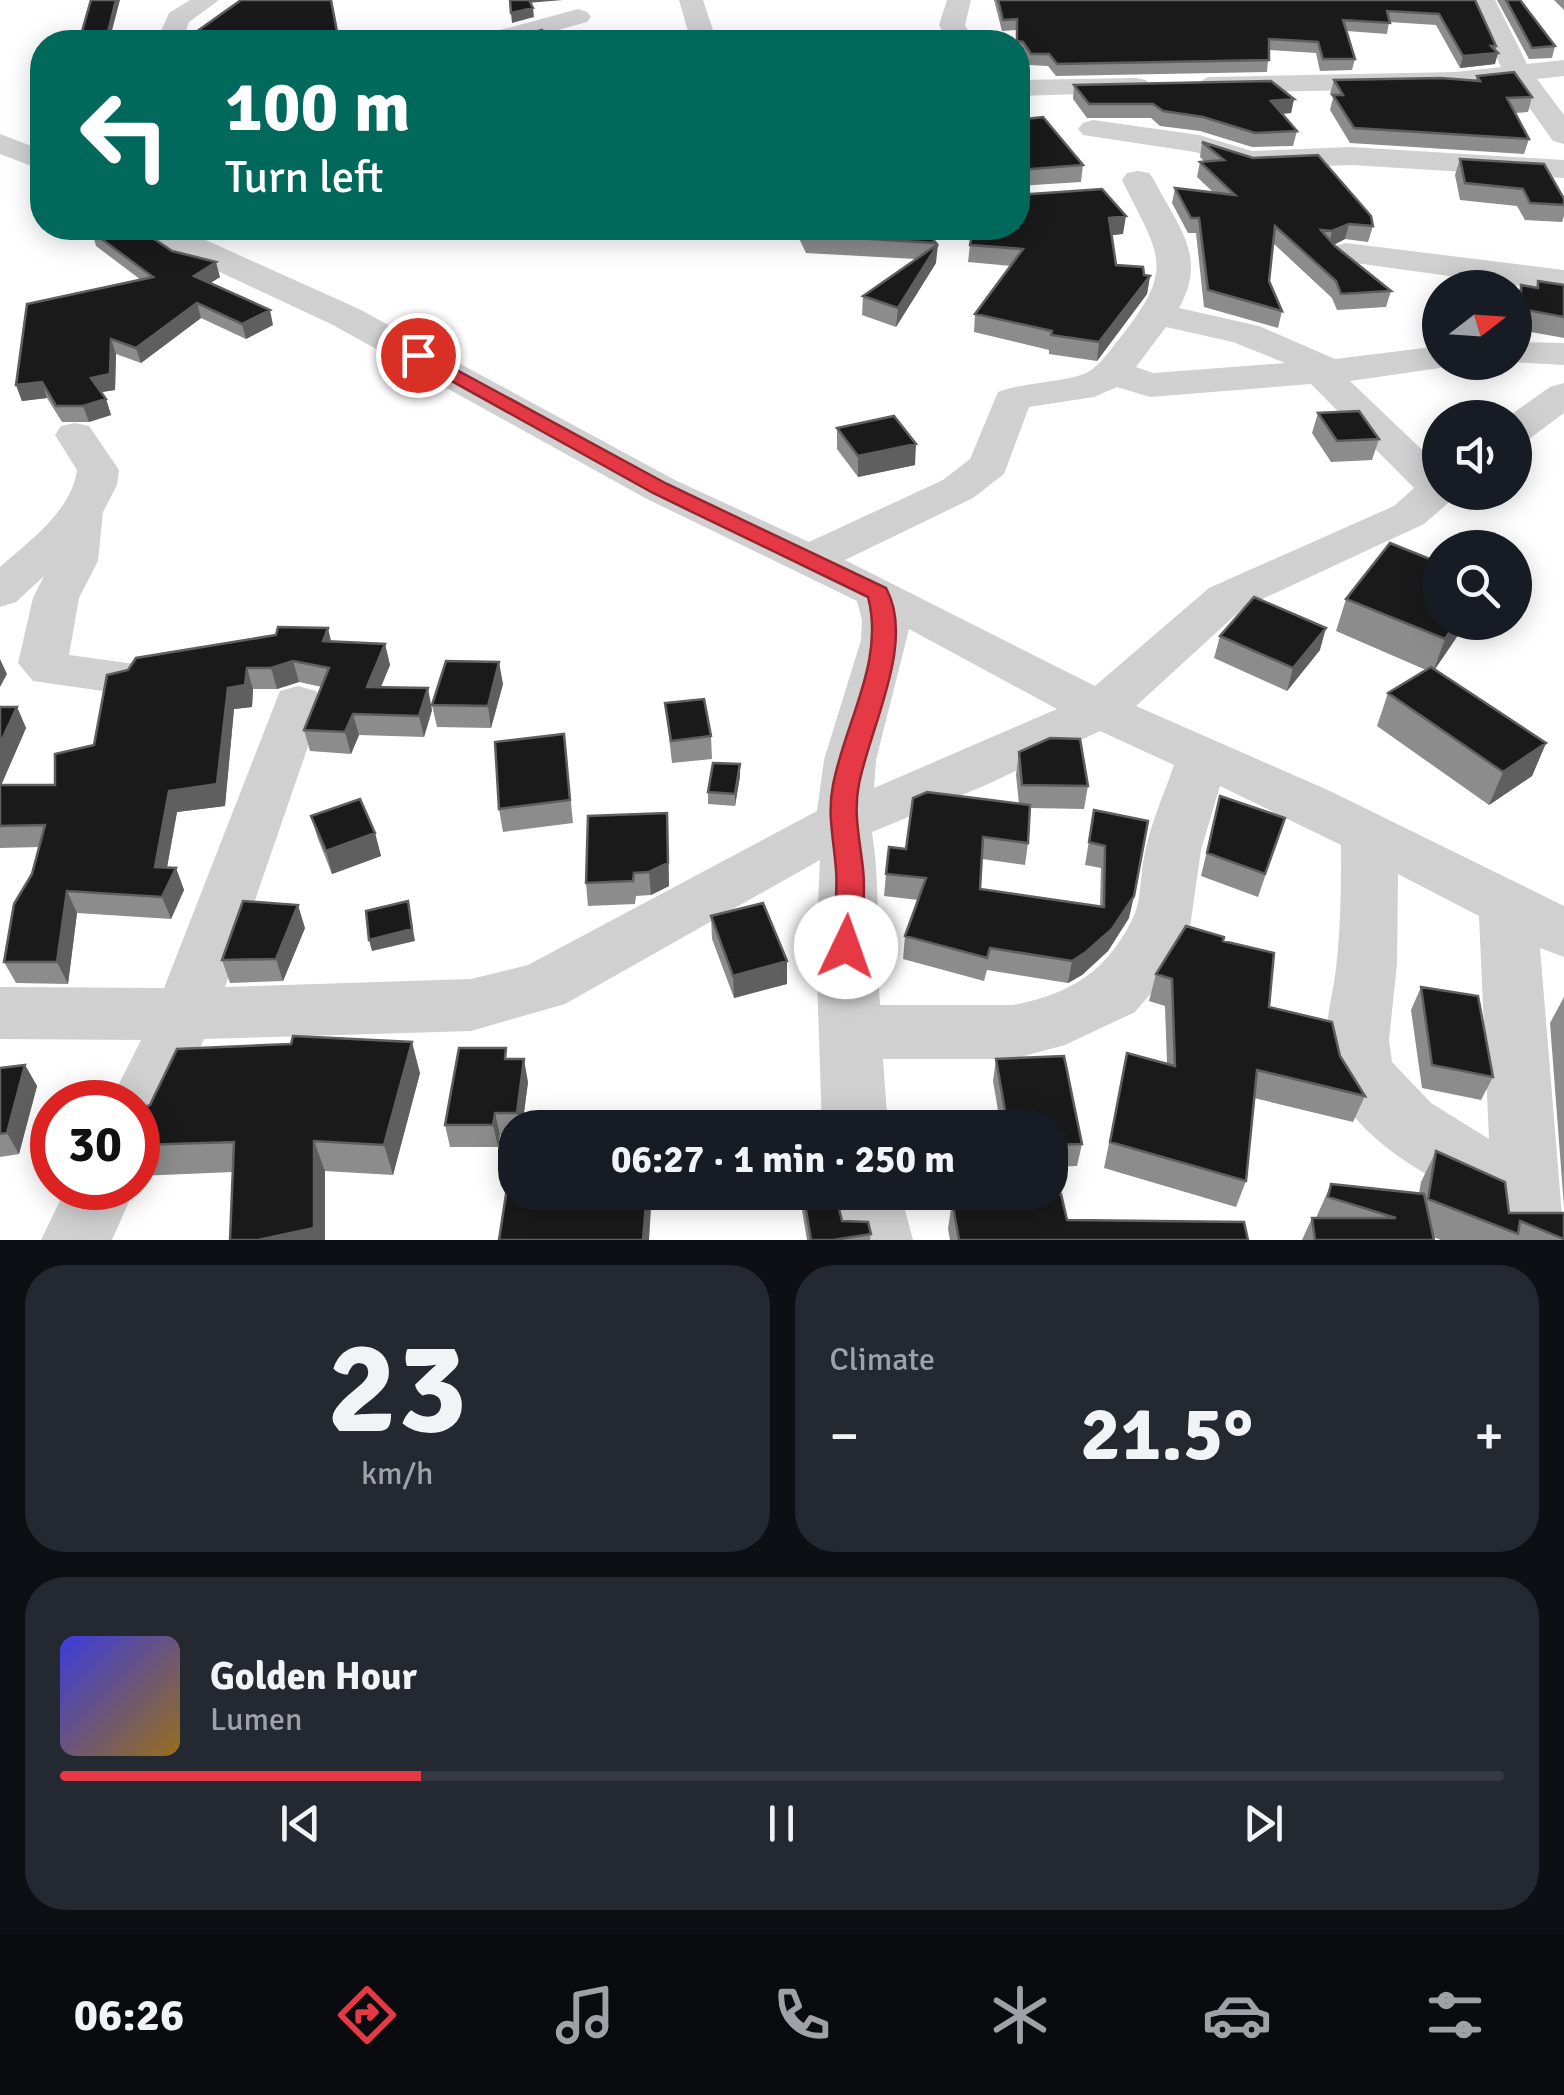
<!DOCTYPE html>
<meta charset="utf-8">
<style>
:root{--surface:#171b24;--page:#242831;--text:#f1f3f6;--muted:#9ea1a6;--line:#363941;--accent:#e63946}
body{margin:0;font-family:Signika,sans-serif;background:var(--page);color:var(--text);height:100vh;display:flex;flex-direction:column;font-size:38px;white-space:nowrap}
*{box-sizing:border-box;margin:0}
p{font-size:32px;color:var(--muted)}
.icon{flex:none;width:55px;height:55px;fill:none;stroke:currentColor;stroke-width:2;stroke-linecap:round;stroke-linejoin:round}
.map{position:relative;height:1240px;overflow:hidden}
.drawer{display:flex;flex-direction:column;gap:25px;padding:25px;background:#0d0f14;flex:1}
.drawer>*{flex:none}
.banner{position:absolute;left:30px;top:30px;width:1000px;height:210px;border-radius:40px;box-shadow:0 5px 25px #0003;background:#00695c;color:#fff;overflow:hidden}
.needle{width:65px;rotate:73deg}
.tools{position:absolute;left:1422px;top:270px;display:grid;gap:20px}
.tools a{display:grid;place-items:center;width:110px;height:110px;border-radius:50%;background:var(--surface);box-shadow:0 5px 25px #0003;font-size:50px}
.speed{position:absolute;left:30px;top:1080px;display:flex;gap:20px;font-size:50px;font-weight:700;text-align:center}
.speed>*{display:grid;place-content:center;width:130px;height:130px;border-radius:50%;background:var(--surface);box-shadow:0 5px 25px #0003;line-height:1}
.speed .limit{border:15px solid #d22;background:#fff;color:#111}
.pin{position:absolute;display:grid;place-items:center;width:85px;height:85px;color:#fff;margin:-42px;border:5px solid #fff;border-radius:50%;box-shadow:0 2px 10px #0007}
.me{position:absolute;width:110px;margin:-55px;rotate:3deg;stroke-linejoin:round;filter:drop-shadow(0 0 8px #0008)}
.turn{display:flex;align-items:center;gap:35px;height:210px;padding:0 30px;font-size:45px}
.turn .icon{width:130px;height:130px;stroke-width:2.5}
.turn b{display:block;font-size:70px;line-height:85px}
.big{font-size:75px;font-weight:700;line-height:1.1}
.drawer .widget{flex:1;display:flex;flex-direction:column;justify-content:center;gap:15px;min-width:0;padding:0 35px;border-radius:40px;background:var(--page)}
.drawer .dial{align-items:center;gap:0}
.dial b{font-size:130px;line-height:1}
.song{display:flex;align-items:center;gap:30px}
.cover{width:120px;height:120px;border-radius:15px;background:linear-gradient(135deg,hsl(240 70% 55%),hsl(40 70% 35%))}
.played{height:10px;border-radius:5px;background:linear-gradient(90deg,var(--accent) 25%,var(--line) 25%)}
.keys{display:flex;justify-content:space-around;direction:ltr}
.heat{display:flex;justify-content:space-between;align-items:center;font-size:55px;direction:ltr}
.drawer .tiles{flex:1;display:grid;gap:25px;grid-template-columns:1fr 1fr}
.widget:last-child{grid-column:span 2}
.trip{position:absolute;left:498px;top:1110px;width:570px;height:100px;border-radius:40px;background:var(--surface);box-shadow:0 5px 25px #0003;font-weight:700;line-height:100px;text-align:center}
.menu{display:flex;height:160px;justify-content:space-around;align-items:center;background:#090b0e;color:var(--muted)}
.menu .icon{width:70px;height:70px}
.menu .selected{color:var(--accent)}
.menu b{font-size:45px;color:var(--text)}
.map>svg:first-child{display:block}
</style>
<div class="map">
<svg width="1564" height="1240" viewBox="0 0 1564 1240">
<rect width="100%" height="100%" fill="#fff"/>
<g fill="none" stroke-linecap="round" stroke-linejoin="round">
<path fill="#d0d0d0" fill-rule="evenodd" d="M190,0H219L189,22L182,42H156L169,13Z
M679,0H703L717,42H691Z
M947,0H971L965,25L974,42H948L939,25Z
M1471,0H1495L1527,64L1564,60V76L1537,79L1564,115V144L1553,141L1511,82L1456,88L1208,93L1194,85L1208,77L1456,72L1501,67Z
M578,9L587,12L591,17L587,22L515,42H474L478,36Z
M1136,78L1146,80L1150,86L1146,92L1018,96V80Z
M1093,120L1199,135L1252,151L1351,147L1564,160V178L1351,165L1250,169L1195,152L1083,135L1078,129L1083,123Z
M0,134L42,150V170L0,154Z
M1138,171L1149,173L1154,180C1178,227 1208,256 1179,308L1259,326L1335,359L1440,346V362H1455L1440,368L1350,381L1440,467V492H1458L1455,497L1424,524L1243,608L1136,706L1330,791L1564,906V957L1540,948L1564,1240H1494L1492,1210C1430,1177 1334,1133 1326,1052C1324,1024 1333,995 1336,968C1341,927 1341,886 1341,845L1220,786L1201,850L1190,927L1152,992L1135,1012L1065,1045L1013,1059H883L888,1128H822L816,947L820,860L565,1004L471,1031L204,1039L161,1134L138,1142V1102H110L141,1040L0,1039V987L164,988L280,691L298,686L316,691L323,703L225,987L471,979L528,965L817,811L824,760L861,640L862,620L857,601L645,498L333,325L141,235L137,228H179L359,309L675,480L809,542L943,480L970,459L998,392C1027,382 1055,383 1081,375C1098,370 1109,351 1120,338C1177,266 1159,256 1122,180L1127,173ZM1166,327L1233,342L1285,363L1153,373L1136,367ZM1311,384L1414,488L1394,506L1209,588L1095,686L845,560L973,498L1004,474L1029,407L1094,397L1117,387L1150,397ZM909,629L1057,709L874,788L876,760ZM1100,731L1174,765C1164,794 1151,823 1145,852C1140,873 1142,902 1132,920C1106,972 1070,994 1013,1005H880C876,948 881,890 872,832L986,785ZM1398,874L1479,916L1489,1139L1431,1103L1392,1062L1389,1040L1397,964Z
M1346,243L1564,270V292L1334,260L1329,253L1334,246Z
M1515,342L1564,343V365L1508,362H1515Z
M1564,383V413L1529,439L1515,442V418H1506L1550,387Z
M75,423L89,426L119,470L117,485L103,512L98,561L79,598L69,655L135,664L142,676L135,688L117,693L33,681L18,663L33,598L44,576L16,602L0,607V567C30,540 71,512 77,470L55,435L61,426Z
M66,1188H135L112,1240H41Z
M832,1192H900L913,1240H843Z"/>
</g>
<path fill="#8c8c8c" d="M994,0H1475L1496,46L1495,64L1460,68L1436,25L1389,22L1387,34L1347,31L1355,59L1352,70L1320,71L1316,53L1269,50L1267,72L1056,76L1048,66L1029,65L1022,53L1018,52L1016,30L1002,31Z
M1497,0H1520L1555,46L1552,58L1529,59Z
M1554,0H1564V10Z
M1477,76L1532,97L1528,112L1515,113L1529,139L1524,154L1350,143L1330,110L1333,98L1330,94L1334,80L1475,81Z
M1074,85L1294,99L1291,113L1282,114L1297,131L1293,146L1252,147L1200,131L1160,126L1151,118H1087L1073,99Z
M1018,112L1083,165L1081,182L1018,186Z
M1202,142L1373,226L1368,242L1345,239L1334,245L1391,291L1386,307L1337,310L1332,298L1273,243L1269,281L1282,311L1278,328L1204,307L1196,233H1188L1172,203L1175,188L1213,192L1197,177L1200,162H1205L1200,157Z
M1460,159L1564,199V216L1562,222L1525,220L1517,206L1460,200L1455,175Z
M533,228H564L561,235L533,234Z
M794,228H924L936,243V263L896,327L862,315L863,296L915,259L806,253Z
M92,232L172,251L220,277L210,283L273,325L246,339L201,318L141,363L116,354L115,390L101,392L106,399L111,415L89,422H62L47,398L22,401L16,385L141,280L96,246Z
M1123,234L1111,235L1116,265L1150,276L1147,294L1097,361L1049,354V350L974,332L975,314L1011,266L968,262L970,245Z
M1538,281L1564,285V338L1515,329V303L1521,285L1536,288Z
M1318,413L1379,439L1372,460L1331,462L1312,433Z
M837,428L915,465L858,477L837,449Z
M1346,599L1440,622H1467L1435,669L1546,743L1532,776L1489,805L1377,726L1388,693L1426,670L1336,631Z
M1220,636L1320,650L1287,691L1214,658Z
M331,641L385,644L390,665L381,687L432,710L424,737L359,735L351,754L310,751L304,730L322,687L299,682L277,689H253L252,707L234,709L225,806L177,812L167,868H176L184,890L171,919L77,913L68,984L16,983L4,962L39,847L0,848V707H17L26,728L1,785H55L94,745L107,675Z
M503,684L491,728L437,727L432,705Z
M665,703L711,736L712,759L672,763Z
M564,734L573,823L503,832L499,809Z
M1019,752L1088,786L1084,809L1030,808L1028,843L1025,865L982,859L980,889L1100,907L1101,868L1085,865L1094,810L1129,918L1108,951L1082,975L1068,983L987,970L984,981L903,959L905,936L918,900L884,896L886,874L906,849L1019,804L1016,775Z
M740,776L735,806L708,804V792Z
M1220,796L1285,818L1258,897L1201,876Z
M311,816L375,833L381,856L332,874L318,839Z
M668,835L669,886L651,895L636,896L635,904L588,906L586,883Z
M711,916L787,984L734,998L712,939Z
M305,928L283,981L230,983L222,960Z
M1223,941L1269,1007L1340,1056L1365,1096L1353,1122L1254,1098L1246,1181L1236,1207L1104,1168L1127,1053L1167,1064L1165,1006L1149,1001L1156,974Z
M1421,987L1493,1077L1481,1100L1422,1088L1411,1010Z
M1564,997V1207L1550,1023Z
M508,1059L528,1082L522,1128H515V1135H500L498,1147H450L445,1125Z
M996,1059L1082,1144L1077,1166L1050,1167V1128H1001L993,1081Z
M25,1065L37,1086L19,1154L0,1157V1068Z
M420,1073L393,1175L325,1171V1240H230L233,1172L138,1176V1110Z
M1436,1151L1509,1213H1564V1240H1441L1433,1237L1434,1240H1302L1312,1218H1316L1331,1184L1419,1193L1421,1182Z
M799,1192H835L842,1221L871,1234L870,1240H807Z
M952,1201L1067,1220L1248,1240H950L948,1229Z"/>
<path fill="#5f5f5f" d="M116,0H120L109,42H79Z
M527,0H563L527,3Z
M533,8L534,17L512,23L511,13Z
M1498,53L1495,64L1460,68L1463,56Z
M1294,99L1291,113L1268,115L1271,101Z
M1126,216L1123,234L1106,236L1109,218Z
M1349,224L1345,239L1329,247L1332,231Z
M713,228H793L714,237Z
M938,244L936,263L896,327L898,308Z
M216,262L220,277L198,291L194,276Z
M1150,276L1147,294L1097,361L1099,342Z
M197,303L201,318L141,363L136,348Z
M270,310L273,325L246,339L242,324Z
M111,339L116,354L115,390L96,393L91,378Z
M42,382L47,398L22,401L16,385Z
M106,399L111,415L89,422L83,406Z
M916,444L915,465L858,477V456Z
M1457,622H1467L1433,672L1445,639Z
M328,628L333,649L323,641Z
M1326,628L1320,650L1287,691L1293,668Z
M385,644L390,665L372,708L367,687Z
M0,659L7,674L0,687Z
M293,661L299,682L277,689L271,668Z
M499,662L503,684L491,728L488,706Z
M247,668L253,689L252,707L234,709L225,806L177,812L163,889L155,867L169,791L228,688Z
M428,688L432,710L424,737L419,716Z
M17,707L26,728L0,788V744Z
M353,714L359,735L351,754L345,732Z
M1546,743L1532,776L1489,805L1503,772Z
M740,764V776L735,806V794Z
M667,813L669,886L651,895L649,872Z
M375,833L381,856L332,874L326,851Z
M176,868L184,890L171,919L162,897Z
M67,891L77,913L68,984L57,962Z
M1134,896L1129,918L1108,951L1082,975L1068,983L1072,961Z
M408,901L415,941L372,951L369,940Z
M298,905L305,928L283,981L276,959Z
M787,961V984L734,998L733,976Z
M412,1042L420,1073L393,1175L384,1145Z
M524,1059L528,1082L522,1128H520L517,1113Z
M25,1065L37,1086L19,1154L7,1133Z
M495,1113L500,1135L498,1147L493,1125Z
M314,1141L325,1171V1240H258Z
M647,1192H652L649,1240H643Z"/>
<path fill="#1a1a1a" stroke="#5f5f5f" stroke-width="2.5" d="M91,0H116L106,40L79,42Z
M241,0H331L339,42H182Z
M510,0H529L533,8L511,13Z
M998,0H1475L1496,46H1491L1498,53L1463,56L1439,14L1387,11L1390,23L1343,20L1355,59H1323L1318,42L1269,39V60L1057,64L1049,54H1031L1023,42L1017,41V19L1003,20Z
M1506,0H1520L1555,46L1532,48Z
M542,30L548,42H513V38Z
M1514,72L1532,97L1507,98L1529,139L1354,128L1333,95H1343L1334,80L1441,78L1480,81L1477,76Z
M1271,81L1294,99L1271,101L1297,131L1255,133L1203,117L1163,111L1153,104H1089L1074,85Z
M1018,112L1025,119L1043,117L1083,165L1019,170L1018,172Z
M1202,142L1253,158L1318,155L1371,216L1373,226L1349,224L1332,231L1321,230L1335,246L1391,291L1341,294L1336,281L1275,226L1269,281L1282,311L1208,290L1199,218H1191L1175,188L1235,195L1200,162L1224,160Z
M1460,159L1544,164L1564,199V205L1530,203L1523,189L1465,183Z
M1102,189L1126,216L1109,218L1116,265L1143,267L1144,275L1150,276L1099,342L1051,335L1052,331L975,314L1023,249L970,245L973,228H1018V195Z
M106,228H138L172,251L216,262L194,276L270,310L242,324L197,303L136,348L111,339L110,374L91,378L106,399L83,406H56L42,382L16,385L27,304L153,277L92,232Z
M802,228H924L936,243L806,235Z
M938,244L898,308L863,296Z
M1538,281L1564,285V317L1521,309V285L1538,288Z
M1359,411L1379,439L1337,441L1318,413Z
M894,416L916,444L858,456L837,428Z
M1390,543L1440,563V622H1457L1445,639L1346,599Z
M1254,597L1326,628L1293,668L1220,636Z
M278,627L328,628L323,641L385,644L367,687L428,688L419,716L353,714L345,732L304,730L329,668L293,661L271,668H247L245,685L228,688L217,784L169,791L155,867L176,868L162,897L67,891L57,962H4L14,904L32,874L45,825L0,826V785H55V754L94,745L107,675L128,670L136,658L276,635Z
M446,661L499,662L488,706L432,705Z
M1431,667L1546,743L1503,772L1388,693Z
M704,699L711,736L671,741L665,703Z
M0,707H17L0,744Z
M564,734L570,800L499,809L495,742Z
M1050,738L1080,739L1088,786L1022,785L1019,752Z
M713,763L740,764L735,794L708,792Z
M927,792L1030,805L1028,843L983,837L980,889L1104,907L1105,846L1089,842L1094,810L1148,821L1134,896L1112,929L1086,952L1072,961L990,948L987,958L905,936L926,878L886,874L889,847L906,849L913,798Z
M1220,796L1285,818L1265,874L1207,853Z
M360,799L375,833L326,851L311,816Z
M667,813L668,863L649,872L634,873L633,881L586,883L588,816Z
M243,901L298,905L276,959L222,960Z
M408,901L412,929L369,940L366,911Z
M763,903L787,961L733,976L711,916Z
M1186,926L1224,937L1223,941L1274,953L1269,1007L1332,1022L1340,1056L1365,1096L1257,1070L1246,1181L1110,1142L1127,1053L1175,1066L1172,979L1156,974Z
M1421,987L1478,996L1493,1077L1432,1065Z
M293,1036L412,1042L384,1145L314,1141V1228L258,1240H230L234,1142L138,1145V1110L150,1105L177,1049L291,1044Z
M459,1048H506L505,1059H524L517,1113H495L493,1125H445Z
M1064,1056L1082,1144L1050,1145V1128H1008L996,1059Z
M25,1065L7,1133L0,1134V1068Z
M1436,1151L1505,1182L1509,1213H1564V1239L1520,1221L1518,1234L1428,1199Z
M511,1162H515V1192H647L643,1240H499Z
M1331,1184L1424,1194L1434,1240H1315L1312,1218H1396L1328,1197Z
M803,1192H835L842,1221L868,1222L871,1234L833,1240H811Z
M1061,1194L1067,1220L1244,1222L1248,1240H959L952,1201Z"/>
<path fill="#e63946" stroke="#96252e" stroke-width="2.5" d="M418,349L667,484L886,588C916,642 870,727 859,784C853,813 860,840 863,869C866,894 862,922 861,947L857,955L846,959L836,955L832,947C834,922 838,895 836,870C834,841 827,814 833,785C845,722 885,661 868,597L653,493L412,359V351Z"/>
</svg>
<div class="tools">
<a><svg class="needle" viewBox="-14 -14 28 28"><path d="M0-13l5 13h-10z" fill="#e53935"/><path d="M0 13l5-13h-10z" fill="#9ea1a6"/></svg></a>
<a><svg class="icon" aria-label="sound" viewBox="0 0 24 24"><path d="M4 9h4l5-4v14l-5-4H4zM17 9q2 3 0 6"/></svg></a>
<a><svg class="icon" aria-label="search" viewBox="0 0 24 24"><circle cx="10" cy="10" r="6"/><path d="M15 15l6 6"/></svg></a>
</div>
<div class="speed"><div class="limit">30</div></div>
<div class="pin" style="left:418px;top:355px;background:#d93025"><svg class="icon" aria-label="arrive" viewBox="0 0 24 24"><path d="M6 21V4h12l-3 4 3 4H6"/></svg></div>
<svg class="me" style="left:846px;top:947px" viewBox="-20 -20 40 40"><circle r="19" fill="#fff"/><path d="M0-13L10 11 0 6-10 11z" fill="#e63946"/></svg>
<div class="trip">06:27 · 1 min · 250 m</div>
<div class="banner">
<div class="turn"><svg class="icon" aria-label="left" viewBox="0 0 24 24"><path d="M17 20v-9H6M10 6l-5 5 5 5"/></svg><div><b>100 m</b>Turn left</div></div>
</div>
</div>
<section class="drawer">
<div class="tiles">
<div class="widget dial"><b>23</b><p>km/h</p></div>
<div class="widget"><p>Climate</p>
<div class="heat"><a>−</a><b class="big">21.5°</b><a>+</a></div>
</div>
<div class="widget">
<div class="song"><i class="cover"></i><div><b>Golden Hour</b><p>Lumen</p></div></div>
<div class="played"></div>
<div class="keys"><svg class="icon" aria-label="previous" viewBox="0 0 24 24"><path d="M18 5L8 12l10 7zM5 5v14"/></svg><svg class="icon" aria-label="pause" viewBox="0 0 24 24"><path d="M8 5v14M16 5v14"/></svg><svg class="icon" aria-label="next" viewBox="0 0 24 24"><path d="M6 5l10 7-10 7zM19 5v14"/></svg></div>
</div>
</div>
</section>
<nav class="menu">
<b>06:26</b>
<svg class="icon selected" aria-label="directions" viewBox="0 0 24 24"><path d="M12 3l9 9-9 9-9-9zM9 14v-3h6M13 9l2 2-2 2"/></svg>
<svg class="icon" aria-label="music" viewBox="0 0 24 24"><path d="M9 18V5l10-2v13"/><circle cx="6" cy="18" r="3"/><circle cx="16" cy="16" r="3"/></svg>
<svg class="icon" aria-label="phone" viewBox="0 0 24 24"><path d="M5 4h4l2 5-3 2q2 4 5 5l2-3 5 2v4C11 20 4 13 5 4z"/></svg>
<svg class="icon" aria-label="climate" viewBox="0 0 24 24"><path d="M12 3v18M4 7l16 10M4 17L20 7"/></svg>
<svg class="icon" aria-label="car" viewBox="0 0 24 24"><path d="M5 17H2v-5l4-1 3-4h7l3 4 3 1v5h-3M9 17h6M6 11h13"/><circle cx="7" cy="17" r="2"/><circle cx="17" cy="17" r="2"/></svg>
<svg class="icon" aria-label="filters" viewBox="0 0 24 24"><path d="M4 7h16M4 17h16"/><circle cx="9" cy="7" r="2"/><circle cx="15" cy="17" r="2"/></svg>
</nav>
